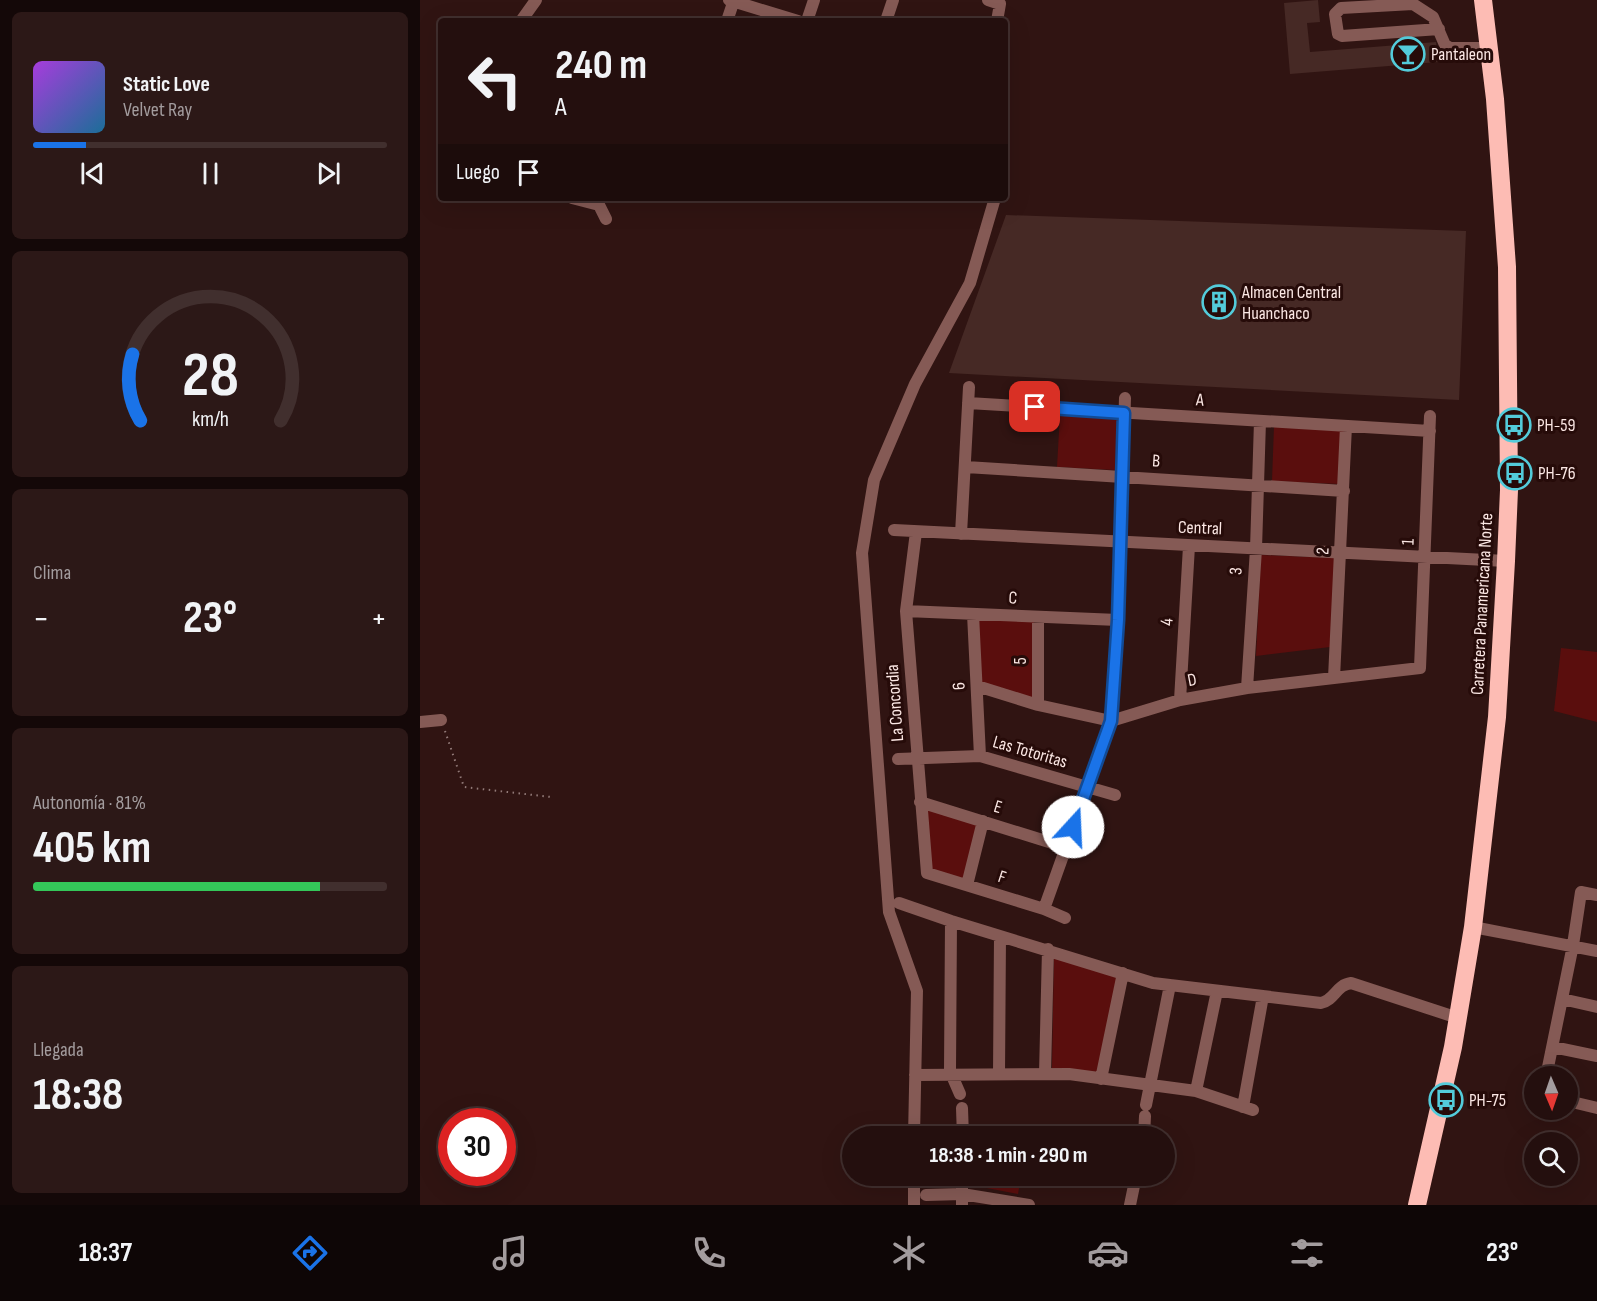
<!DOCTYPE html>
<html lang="es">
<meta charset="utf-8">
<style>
:root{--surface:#240f0e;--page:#2c1817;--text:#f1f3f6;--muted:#a39c9e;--line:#412f2e;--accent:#1a73e8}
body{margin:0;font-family:"Sofia Sans Condensed",sans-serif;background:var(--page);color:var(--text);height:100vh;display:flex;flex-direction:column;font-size:22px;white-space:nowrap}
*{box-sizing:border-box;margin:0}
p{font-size:20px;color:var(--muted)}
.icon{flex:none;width:33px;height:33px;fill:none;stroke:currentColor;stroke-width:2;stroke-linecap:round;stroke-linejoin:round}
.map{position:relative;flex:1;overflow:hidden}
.details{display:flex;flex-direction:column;gap:12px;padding:12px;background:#140808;width:420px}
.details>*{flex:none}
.guide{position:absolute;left:18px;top:18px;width:570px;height:183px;border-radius:6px;box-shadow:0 6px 24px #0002,0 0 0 2px var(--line);background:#240f0e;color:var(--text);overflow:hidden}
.needle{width:39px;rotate:178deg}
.tools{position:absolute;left:1104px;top:1066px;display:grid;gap:12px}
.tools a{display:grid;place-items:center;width:54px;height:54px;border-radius:50%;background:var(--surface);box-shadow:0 6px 24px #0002,0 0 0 2px var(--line);font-size:30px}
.speed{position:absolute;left:18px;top:1108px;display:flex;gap:12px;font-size:30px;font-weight:700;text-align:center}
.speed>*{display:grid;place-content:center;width:78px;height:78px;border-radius:50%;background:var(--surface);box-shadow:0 6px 24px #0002,0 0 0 2px var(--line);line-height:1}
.speed .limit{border:9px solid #d22;background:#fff;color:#111}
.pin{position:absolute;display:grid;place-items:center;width:51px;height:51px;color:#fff;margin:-26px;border-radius:12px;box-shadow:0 3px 9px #0006}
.me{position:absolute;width:66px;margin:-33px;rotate:20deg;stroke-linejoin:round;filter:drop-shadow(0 0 4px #0008)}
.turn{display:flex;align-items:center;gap:21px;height:126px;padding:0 18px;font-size:27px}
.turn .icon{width:78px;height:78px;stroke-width:2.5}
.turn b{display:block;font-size:42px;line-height:51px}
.then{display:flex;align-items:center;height:57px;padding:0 18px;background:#0003;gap:12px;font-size:22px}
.big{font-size:45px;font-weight:700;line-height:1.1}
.details .widget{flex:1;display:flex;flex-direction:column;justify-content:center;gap:9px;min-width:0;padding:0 21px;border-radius:9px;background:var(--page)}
.details .dial{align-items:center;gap:0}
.dial svg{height:156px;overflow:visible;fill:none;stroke:var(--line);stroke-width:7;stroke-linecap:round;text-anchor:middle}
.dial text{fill:var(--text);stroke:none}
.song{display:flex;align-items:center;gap:18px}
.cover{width:72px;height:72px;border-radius:9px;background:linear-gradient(135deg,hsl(280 70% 55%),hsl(200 70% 35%))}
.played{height:6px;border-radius:3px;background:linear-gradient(90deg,var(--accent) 15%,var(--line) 15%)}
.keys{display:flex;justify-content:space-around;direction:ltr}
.heat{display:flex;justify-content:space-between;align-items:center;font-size:33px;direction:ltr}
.charge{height:9px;border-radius:4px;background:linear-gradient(90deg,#34c759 81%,var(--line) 0)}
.trip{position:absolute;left:422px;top:1126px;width:333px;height:60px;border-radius:30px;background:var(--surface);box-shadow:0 6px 24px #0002,0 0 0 2px var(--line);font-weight:700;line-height:60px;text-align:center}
.menu{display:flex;height:96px;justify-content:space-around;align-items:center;background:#0e0606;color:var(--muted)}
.menu .icon{width:42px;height:42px}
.menu .current{color:var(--accent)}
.menu b{font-size:27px;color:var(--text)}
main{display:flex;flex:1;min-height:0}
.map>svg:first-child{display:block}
</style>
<main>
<section class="details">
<div class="widget">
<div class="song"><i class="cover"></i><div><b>Static Love</b><p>Velvet Ray</p></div></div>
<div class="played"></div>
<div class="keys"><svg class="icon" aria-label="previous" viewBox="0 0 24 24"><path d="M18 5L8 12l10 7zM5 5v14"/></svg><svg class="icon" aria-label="pause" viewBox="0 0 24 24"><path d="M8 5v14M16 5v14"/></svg><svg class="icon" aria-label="next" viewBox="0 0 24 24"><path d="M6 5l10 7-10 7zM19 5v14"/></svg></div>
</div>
<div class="widget dial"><svg viewBox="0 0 100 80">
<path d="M14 69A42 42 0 1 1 86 69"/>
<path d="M14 69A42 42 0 0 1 10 35" stroke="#1a73e8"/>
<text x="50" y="56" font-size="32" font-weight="700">28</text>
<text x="50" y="72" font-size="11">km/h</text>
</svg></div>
<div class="widget"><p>Clima</p>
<div class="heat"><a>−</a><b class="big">23°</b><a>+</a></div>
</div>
<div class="widget"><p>Autonomía · 81%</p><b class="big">405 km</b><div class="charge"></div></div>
<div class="widget"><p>Llegada</p><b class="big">18:38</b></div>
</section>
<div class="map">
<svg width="1177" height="1205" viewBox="0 0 1177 1205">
<rect width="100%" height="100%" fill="#301412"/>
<path fill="#5a0e0d" d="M640,414L698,417L695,470L637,467Z
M854,426L924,429L920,484L852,481Z
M841,555L915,558L910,647L836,656Z
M555,617L614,620L613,701L559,683Z
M1141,648L1177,652V722L1134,711Z
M502,807L559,823L544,879L509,868Z
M634,956L697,976L677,1072L632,1068Z
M551,1176H601L598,1194L551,1185Z"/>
<path fill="#462925" d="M898,0L900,22L887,23L890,52L1016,42L1018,62L870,74L864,3Z
M586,215L1046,231L1039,400L529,373Z"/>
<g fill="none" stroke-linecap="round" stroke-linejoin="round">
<path stroke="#927a78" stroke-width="2" stroke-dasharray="1.5 4.5" stroke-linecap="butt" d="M25,731L44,787L131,797"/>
<path stroke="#855a55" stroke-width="12" d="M309,0L378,21
M568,0L580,4L577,21
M101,21L116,0
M307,21L314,0
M387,21L394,0
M466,21L473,0
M1019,29L922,36L918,34L915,14L921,8L993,4L1013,17L1025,45L1030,48H1068
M152,198L179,205L186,219
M548,403L1010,431
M546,467L924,491
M474,530L1086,561
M496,532L486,611L507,873L624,909L645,918
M541,534L549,387
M486,611L698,620
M553,614L560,756
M914,678L926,426
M557,686L618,705L691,721L760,700L827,688L1000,668L1010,416
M827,688L836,549L840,421
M760,700L769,546
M618,705V617
M0,722L21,720
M478,759L560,756L695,795
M500,802L645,847
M547,885L563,821
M479,903L531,921L733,983L901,1003C915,1000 916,985 931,983L1038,1018
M624,909L691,721L698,620L705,398
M531,921L530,1071L540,1094
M1053,927L1177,951
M1142,999L1177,1007
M1133,1047L1177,1056
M579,1074L580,936
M625,1074L628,949
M495,1075L649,1074L776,1091L833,1110
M1126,1077L1153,945L1161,892L1177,895
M681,1079L703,973
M776,1091L797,991
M1148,1101L1177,1108
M726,1105L750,985
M823,1107L843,996
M542,1108L543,1137
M543,1131L660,1137
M494,1137L497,991L469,912L442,553L454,480L495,384L550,283L575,198
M724,1137L725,1116
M506,1195L542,1194L609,1205
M494,1205V1176
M542,1205V1176
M710,1205L716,1176"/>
<path stroke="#fdbcb4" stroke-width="18" d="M997,1205L1033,1047L1053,927L1077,717L1086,561L1089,490L1087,267L1075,99L1063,0"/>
</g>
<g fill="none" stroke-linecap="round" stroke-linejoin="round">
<g stroke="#114b97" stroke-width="15">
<path id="route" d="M615,407L704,413L698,620L691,721L653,827"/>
</g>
<use href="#route" stroke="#1a73e8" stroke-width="10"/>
</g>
<defs>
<g id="bar-ring" transform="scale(1.725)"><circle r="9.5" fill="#260b09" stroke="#53cbda" stroke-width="1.5"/><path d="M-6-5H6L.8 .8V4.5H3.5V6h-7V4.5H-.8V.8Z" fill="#53cbda"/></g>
<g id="building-ring" transform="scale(1.725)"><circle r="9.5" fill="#260b09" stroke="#53cbda" stroke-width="1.5"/><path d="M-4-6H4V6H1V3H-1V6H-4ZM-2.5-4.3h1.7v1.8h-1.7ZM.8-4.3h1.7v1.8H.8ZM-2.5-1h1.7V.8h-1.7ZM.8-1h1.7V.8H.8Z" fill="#53cbda"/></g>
<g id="bus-ring" transform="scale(1.725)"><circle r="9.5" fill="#260b09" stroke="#53cbda" stroke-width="1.5"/><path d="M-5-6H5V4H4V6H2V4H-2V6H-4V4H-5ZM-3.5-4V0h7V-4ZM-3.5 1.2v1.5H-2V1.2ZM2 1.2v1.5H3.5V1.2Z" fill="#53cbda"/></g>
</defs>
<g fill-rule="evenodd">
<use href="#bar-ring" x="988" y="54"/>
<use href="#building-ring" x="799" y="302"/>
<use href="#bus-ring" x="1094" y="425"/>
<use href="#bus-ring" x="1095" y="473"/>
<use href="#bus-ring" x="1026" y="1100"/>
</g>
<g text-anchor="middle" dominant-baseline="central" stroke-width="6" stroke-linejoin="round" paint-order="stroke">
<g font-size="18" fill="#fbe7e4" stroke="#260b09" text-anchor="start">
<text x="1011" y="54">Pantaleon</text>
<text x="822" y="292">Almacen Central<tspan x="822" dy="21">Huanchaco</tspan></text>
<text x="1117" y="425">PH-59</text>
<text x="1118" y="473">PH-76</text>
<text x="1049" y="1100">PH-75</text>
</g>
<g font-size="18" fill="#fbe7e4" stroke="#260b09">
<text transform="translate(780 400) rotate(4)">A</text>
<text transform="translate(736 461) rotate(4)">B</text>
<text transform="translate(780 528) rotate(2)">Central</text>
<text transform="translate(988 542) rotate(-88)">1</text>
<text transform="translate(903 551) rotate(-87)">2</text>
<text transform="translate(816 571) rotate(-86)">3</text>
<text transform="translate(593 598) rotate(3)">C</text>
<text transform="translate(1062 604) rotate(-87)">Carretera Panamericana Norte</text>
<text transform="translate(747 622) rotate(-87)">4</text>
<text transform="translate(600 661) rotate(-90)">5</text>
<text transform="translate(772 680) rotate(-11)">D</text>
<text transform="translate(539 686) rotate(-93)">6</text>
<text transform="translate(475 703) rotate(-94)">La Concordia</text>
<text transform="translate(610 752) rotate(16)">Las Totoritas</text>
<text transform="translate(578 807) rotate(17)">E</text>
<text transform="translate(582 877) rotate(18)">F</text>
</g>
</g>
</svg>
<div class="tools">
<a><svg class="needle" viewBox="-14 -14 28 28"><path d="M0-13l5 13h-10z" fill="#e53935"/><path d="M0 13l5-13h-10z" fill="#a39c9e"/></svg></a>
<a><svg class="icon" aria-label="search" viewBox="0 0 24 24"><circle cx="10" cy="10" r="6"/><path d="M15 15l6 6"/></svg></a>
</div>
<div class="speed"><div class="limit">30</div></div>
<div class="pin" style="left:615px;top:407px;background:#d93025"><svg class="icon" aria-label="arrive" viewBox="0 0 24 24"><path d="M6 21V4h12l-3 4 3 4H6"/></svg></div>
<svg class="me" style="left:653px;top:827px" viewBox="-20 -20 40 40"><circle r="19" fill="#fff"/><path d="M0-13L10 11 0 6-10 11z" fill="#1a73e8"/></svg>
<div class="trip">18:38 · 1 min · 290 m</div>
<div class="guide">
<div class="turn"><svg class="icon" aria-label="left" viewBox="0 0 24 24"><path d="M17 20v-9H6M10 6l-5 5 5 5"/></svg><div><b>240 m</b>A</div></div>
<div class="then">Luego<svg class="icon" aria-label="arrive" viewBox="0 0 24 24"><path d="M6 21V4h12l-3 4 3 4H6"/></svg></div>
</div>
</div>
</main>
<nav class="menu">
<b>18:37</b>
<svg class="icon current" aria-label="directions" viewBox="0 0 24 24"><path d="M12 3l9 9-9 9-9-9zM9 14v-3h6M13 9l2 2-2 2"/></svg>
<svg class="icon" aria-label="music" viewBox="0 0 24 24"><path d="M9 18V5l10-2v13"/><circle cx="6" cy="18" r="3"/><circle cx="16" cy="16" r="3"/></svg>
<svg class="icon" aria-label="phone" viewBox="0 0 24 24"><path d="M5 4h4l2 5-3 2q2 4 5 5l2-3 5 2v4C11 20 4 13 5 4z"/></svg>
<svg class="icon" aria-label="climate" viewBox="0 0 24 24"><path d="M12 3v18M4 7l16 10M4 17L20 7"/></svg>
<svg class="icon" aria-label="car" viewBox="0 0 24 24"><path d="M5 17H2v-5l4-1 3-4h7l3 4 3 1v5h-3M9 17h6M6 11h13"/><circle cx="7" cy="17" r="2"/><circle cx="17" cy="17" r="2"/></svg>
<svg class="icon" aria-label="filters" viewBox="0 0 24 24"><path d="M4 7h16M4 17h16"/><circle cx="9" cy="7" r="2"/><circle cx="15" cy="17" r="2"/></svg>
<b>23°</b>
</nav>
